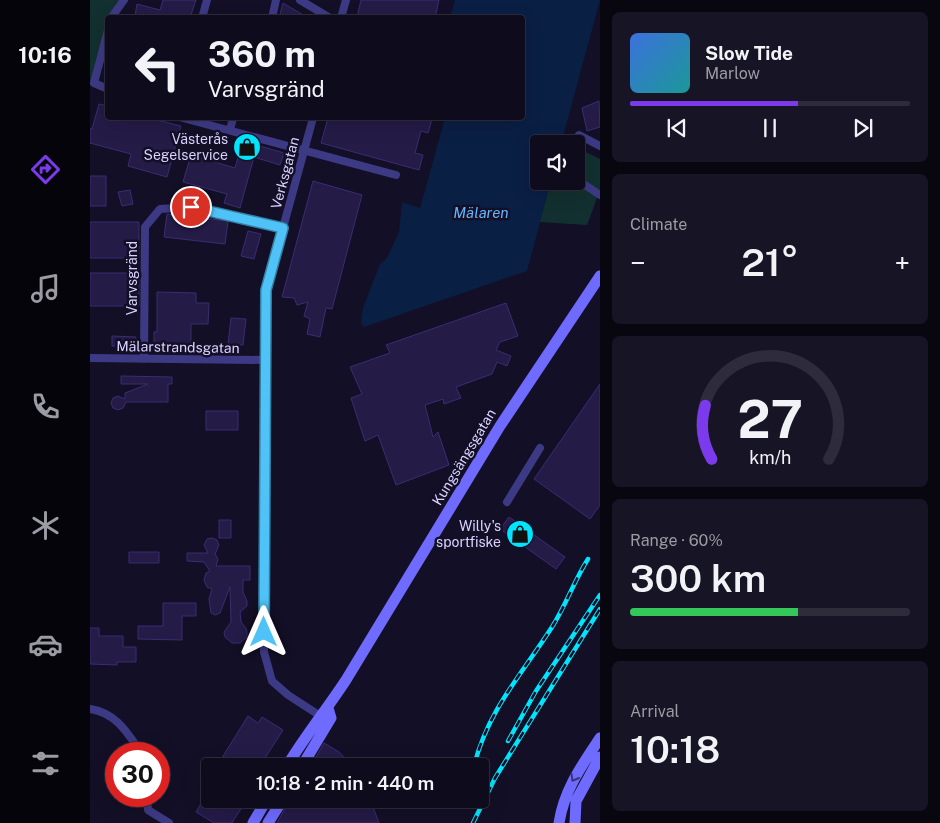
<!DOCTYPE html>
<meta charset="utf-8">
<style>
:root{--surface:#0e0b1c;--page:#171425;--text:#f1f3f6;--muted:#9b9ba3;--line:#2e2b3b;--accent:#7c3aed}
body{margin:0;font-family:"Public Sans",sans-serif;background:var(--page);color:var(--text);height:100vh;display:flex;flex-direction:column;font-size:19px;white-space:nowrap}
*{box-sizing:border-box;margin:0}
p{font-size:16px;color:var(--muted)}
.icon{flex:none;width:28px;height:28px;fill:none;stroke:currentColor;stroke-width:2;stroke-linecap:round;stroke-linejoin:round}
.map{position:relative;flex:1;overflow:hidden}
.panel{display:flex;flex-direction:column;gap:12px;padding:12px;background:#08060f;width:340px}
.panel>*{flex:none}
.guide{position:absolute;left:15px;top:15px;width:420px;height:105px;border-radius:5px;box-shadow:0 5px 20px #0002,0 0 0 1px var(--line);background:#0e0b1c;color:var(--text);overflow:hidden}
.fabs{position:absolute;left:440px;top:135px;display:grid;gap:10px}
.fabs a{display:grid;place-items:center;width:55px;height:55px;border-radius:5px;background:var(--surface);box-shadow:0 5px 20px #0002,0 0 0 1px var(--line);font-size:25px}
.speed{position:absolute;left:15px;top:742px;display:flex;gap:10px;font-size:25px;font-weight:700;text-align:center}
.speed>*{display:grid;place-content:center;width:65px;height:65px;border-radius:50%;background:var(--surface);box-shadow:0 5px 20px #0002,0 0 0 1px var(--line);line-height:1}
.speed .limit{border:8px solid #d22;background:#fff;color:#111}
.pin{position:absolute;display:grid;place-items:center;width:42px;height:42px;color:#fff;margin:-21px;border:2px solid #fff;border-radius:50%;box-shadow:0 1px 5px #0007}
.me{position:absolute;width:55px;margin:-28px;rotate:0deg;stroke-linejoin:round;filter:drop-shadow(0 0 4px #0008)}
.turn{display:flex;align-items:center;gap:18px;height:105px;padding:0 20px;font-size:22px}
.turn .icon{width:65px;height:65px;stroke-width:2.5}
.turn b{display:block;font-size:35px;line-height:42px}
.big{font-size:38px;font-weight:600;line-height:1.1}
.panel .card{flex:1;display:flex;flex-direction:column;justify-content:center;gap:8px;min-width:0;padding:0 18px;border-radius:8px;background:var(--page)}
.panel .dial{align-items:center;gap:0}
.dial svg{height:130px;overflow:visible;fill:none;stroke:var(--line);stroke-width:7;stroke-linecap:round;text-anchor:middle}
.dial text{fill:var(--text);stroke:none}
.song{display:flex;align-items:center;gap:15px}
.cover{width:60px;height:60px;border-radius:8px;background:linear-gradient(135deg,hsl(220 70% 55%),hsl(180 70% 35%))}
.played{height:5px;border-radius:2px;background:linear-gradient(90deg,var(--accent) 60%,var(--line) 60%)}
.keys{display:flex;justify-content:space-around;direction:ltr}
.heat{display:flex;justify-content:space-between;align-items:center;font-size:28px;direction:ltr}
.charge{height:8px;border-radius:4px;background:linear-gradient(90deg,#34c759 60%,var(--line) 0)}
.trip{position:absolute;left:111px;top:758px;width:288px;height:50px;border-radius:5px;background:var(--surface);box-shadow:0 5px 20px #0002,0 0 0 1px var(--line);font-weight:600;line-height:50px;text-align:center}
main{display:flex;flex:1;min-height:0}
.menu{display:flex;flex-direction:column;width:90px;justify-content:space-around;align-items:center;background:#06040b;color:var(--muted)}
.menu .icon{width:35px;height:35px}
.menu .selected{color:var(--accent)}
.menu b{font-size:22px;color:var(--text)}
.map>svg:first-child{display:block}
</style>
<main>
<nav class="menu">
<b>10:16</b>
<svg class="icon selected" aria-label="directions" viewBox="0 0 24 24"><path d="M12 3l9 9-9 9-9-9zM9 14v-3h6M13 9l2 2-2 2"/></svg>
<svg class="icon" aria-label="music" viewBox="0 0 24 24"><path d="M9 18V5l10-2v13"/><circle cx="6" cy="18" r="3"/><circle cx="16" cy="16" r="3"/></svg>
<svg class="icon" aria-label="phone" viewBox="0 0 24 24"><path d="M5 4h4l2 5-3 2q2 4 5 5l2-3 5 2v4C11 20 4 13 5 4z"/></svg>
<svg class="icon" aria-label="climate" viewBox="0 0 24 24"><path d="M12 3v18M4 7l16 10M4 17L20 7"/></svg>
<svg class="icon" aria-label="car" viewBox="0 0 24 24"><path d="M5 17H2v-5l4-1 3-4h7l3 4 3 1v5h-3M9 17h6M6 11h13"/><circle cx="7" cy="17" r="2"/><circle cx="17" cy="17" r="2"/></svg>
<svg class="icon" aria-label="filters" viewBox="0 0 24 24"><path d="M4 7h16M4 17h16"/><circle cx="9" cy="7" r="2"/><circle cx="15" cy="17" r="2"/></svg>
</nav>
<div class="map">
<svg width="510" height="823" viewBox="0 0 510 823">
<rect width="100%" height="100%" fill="#130f26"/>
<path fill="#12302f" d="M0,0H30L18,18L0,84Z
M486,147L510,159V190L497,225L449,222L460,181H486Z"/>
<path fill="#0a1f44" d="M365,0H510L471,144H449V181H461L437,271L274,327L271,323L273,308L290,264L297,258L309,232L312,202L330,208L355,118H432V18L360,17Z"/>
<path fill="#241b47" stroke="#3b2d73" d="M73,0H106L100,18L45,16L47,4L70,10Z
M271,0H349L345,18H270L267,17Z
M193,3L218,18H189Z
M509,101L510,127L497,131L492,108Z
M9,104L18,106V118H59L91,126L77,177L38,166L41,154L0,143V128L2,129Z
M238,118L342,119L338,133L331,131L325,153L333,155L329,170L231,143Z
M153,141L194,153L190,165L164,157L150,208L134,203L137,194L93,182L101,155L145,168Z
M0,176H16V206H0Z
M223,181L272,195L242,309L236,308L230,337L217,334L220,319L214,316L218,302L207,305L204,298L192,297Z
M40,190L43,204L32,206L28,192Z
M77,214L138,221L135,244L74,237Z
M0,222H49V258H0Z
M158,231L171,234L164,259L151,256Z
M0,273H49V306H0Z
M67,292L106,293V303H119L118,324H101V346H64V332H67Z
M416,303L428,336L410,342L406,350L421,356L417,366L407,362L402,374L366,387L371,398L354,404L353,399L335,405L343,437L348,432L359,465L306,485L288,435L275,441L261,398L272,394L260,367L300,353L296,345Z
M141,318L156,319L153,345L138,344Z
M22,336L46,337L45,346H22Z
M31,376L82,377V384H78V402H36L33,408L28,410L23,408L21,403L23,398L28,396L35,399V393L58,384H31Z
M510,384V505L500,519L444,479Z
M116,411H148V430H116Z
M419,517L475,557L466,569L410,529Z
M129,520H141V538H129Z
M122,538L127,540L129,545L125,554L128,559L126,566H160V580H153V592L157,601V606L150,612L151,622L156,628L157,632V637L150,643H142L135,637L134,632L141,622L140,587L130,613L125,615L121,613L119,599L122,589L117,587L114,580L116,573L120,571L114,562L97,561V553H118L114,545L117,539Z
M39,552H69V563H39Z
M73,603H106V616H92V640L48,639V626H73Z
M0,628H9V636H33V647H46V662H27V665L0,664Z
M158,716L168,723L172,717L193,730L170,766H138L130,761Z
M234,743L249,752L262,766H221Z
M120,789V799H157L142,823H124L106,812Z
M200,799H280L289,823H187Z"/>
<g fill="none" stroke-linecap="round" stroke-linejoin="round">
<path stroke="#3d3a85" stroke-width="8" d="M210,0L240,18
M21,18L34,0
M112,18L117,0
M182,18L186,0
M251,18L256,0
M18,30L4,83L18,89
M93,118L306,175
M223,118L176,290L174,652L182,681L198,695L232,717
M140,130L143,118
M482,144L489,135L510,146
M486,179L510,195
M0,358L176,360
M54,359L55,227L70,209L101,207L193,227
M417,502L450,448
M0,709C27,713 38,734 52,754
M57,796L58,810L79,823"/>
<path stroke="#6f6bff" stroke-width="11" d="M197,766C215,736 237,709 256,680L410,426L510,276
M212,766L241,718L238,708
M163,823L177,799
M178,823L193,799
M469,823C474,790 492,765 510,738
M485,823L486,801L510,757"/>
<g stroke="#00e5ff" stroke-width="4.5">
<path id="rail" d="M418,741L446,691L510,595
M384,766C398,710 432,674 462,627C476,605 484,581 498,559
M383,823L405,778L510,609"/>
</g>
<use href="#rail" stroke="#130f26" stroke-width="2.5" stroke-dasharray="8" stroke-linecap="butt"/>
</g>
<defs><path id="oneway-chevron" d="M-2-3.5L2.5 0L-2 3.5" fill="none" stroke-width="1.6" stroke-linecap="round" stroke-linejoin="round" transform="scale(1.25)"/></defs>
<use stroke="#38347d" href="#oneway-chevron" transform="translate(484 778) rotate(120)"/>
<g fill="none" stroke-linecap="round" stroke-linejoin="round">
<g stroke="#337fa1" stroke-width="12">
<path id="route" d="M101,207L193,228L176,290L174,632"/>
</g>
<use href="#route" stroke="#4fc3f7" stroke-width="9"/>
</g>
<defs>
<g id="shop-disc" transform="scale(1.4375)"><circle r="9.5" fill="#00e5ff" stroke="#130f26"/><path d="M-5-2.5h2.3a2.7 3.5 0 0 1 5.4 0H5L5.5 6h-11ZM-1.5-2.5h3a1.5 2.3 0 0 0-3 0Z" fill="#111"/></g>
</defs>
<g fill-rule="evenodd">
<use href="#shop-disc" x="157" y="147"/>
<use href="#shop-disc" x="430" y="534"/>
</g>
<g text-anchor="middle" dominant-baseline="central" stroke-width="5" stroke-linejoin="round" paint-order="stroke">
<g font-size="14" fill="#d9d4ff" stroke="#130f26" text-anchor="end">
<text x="138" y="139">Västerås<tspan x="138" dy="16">Segelservice</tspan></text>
<text x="411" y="526">Willy's<tspan x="411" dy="16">sportfiske</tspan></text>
</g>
<g font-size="14" fill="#d9d4ff" stroke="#130f26">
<text transform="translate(195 173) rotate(-75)">Verksgatan</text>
<text transform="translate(42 278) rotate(-90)">Varvsgränd</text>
<text transform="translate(88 347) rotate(1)">Mälarstrandsgatan</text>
<text transform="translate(374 457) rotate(-59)">Kungsängsgatan</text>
</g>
<g font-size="15" font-style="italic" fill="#62b6ff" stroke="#130f26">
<text x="391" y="212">Mälaren</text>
</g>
</g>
</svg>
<div class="fabs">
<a><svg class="icon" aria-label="sound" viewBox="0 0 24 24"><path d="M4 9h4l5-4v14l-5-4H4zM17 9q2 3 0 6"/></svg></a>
</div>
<div class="speed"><div class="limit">30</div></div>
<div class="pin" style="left:101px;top:207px;background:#d93025"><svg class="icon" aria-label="arrive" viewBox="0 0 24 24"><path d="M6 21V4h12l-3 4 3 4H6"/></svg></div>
<svg class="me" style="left:174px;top:632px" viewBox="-20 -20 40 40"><path d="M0-17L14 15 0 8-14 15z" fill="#4fc3f7" stroke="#fff" stroke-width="4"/></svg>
<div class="trip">10:18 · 2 min · 440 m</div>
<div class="guide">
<div class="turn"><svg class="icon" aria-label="left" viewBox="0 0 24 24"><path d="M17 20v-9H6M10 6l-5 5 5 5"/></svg><div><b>360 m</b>Varvsgränd</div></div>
</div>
</div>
<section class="panel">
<div class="card">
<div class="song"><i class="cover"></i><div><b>Slow Tide</b><p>Marlow</p></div></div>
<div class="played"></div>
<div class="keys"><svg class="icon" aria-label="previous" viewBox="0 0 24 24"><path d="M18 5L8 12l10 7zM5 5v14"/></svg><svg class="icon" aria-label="pause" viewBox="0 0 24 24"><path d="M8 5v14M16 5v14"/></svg><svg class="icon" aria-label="next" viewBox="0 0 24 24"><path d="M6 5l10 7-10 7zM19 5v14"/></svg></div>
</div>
<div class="card"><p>Climate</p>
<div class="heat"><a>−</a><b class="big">21°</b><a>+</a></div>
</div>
<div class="card dial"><svg viewBox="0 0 100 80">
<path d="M14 69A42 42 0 1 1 86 69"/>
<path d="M14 69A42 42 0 0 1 10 36" stroke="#7c3aed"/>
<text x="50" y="56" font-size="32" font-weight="700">27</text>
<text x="50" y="72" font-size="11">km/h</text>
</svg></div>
<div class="card"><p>Range · 60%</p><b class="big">300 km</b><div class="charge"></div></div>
<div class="card"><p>Arrival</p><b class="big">10:18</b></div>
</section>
</main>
